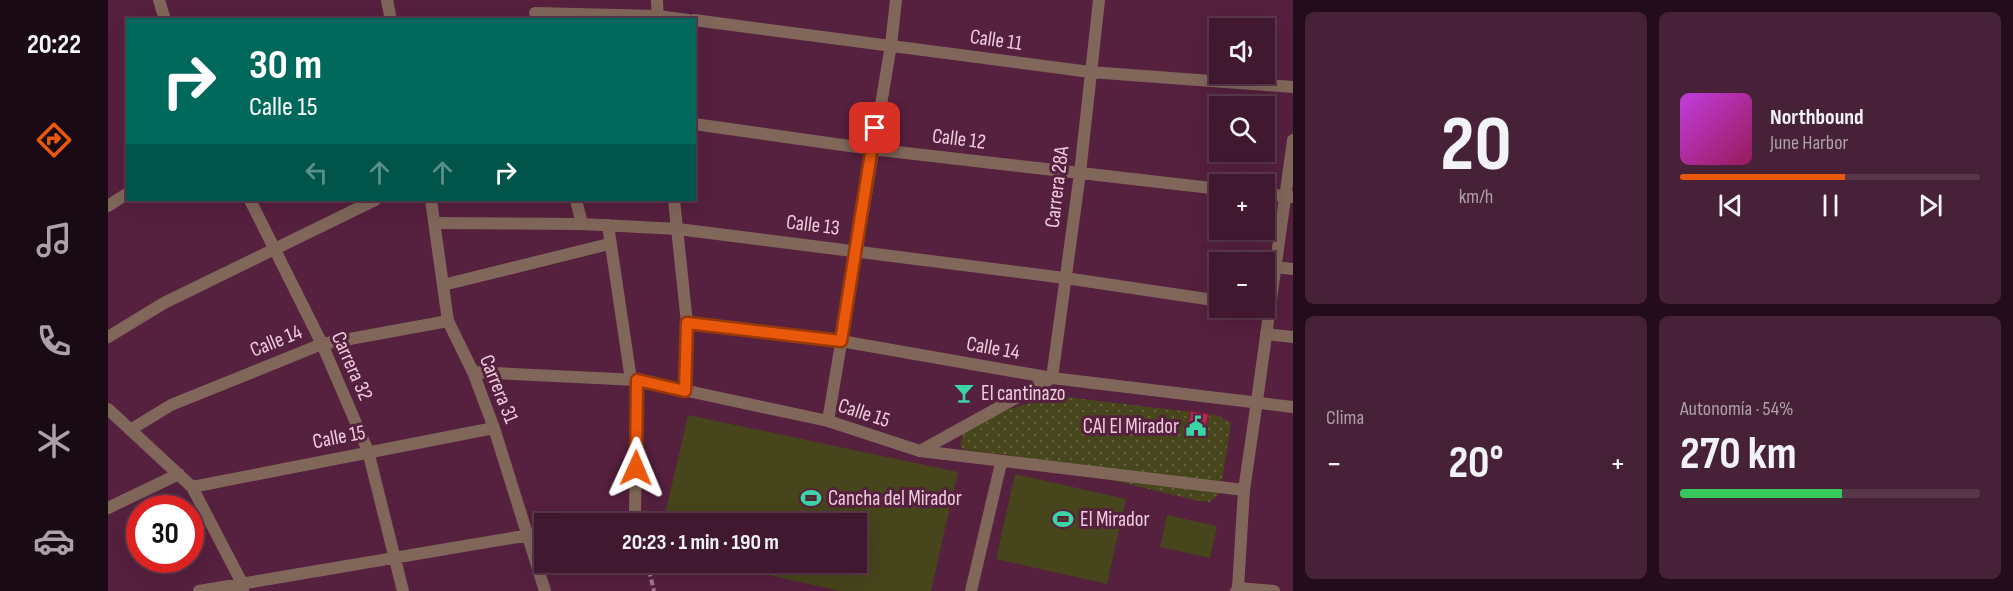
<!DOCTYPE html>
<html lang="es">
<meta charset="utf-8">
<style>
:root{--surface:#40182f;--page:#472137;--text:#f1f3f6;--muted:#aea0aa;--line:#59374b;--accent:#ea580c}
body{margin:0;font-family:"Sofia Sans Condensed",sans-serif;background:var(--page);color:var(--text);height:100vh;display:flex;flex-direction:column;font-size:22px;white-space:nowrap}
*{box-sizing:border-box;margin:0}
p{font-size:20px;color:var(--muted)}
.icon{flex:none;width:33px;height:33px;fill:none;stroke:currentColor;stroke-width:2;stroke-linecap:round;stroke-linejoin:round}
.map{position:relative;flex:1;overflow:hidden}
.panel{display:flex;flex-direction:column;gap:12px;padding:12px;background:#230d1a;width:720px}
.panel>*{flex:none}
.top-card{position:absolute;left:18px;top:18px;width:570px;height:183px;border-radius:0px;box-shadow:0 6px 24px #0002,0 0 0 2px var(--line);background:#00695c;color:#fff;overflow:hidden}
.controls{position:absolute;left:1101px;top:18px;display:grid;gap:12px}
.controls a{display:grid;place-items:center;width:66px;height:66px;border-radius:0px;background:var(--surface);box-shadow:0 6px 24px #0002,0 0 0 2px var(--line);font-size:30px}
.speed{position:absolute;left:18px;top:495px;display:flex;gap:12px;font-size:30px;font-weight:700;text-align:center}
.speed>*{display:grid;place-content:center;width:78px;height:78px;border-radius:50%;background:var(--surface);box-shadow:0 6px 24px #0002,0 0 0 2px var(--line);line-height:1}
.speed .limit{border:9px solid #d22;background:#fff;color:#111}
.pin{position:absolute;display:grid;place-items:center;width:51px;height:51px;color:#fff;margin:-26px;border-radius:12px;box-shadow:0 3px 9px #0006}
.me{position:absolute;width:66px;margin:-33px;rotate:1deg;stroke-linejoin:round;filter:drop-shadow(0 0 4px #0008)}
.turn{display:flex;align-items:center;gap:21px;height:126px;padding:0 24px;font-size:27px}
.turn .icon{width:78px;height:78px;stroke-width:2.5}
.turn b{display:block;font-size:42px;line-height:51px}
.lanes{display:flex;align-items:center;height:57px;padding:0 24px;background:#0003;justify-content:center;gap:30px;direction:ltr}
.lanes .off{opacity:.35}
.big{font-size:45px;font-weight:700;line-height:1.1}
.panel .card{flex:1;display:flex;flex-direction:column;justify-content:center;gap:9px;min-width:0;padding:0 21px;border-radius:9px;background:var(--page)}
.panel .dial{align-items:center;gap:0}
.dial b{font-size:78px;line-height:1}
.song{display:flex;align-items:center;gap:18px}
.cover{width:72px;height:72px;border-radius:9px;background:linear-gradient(135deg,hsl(290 70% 55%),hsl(330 70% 35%))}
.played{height:6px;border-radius:3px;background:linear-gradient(90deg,var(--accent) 55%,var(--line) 55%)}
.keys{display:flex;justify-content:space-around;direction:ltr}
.heat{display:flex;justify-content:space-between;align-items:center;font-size:33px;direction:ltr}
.charge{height:9px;border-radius:4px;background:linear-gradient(90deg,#34c759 54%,var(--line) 0)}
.panel .tiles{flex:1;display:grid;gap:12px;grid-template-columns:repeat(2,1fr)}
.trip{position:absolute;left:426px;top:513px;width:333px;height:60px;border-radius:0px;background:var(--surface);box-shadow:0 6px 24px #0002,0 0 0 2px var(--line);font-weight:700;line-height:60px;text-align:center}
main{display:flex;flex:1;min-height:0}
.tabs{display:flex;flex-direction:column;width:108px;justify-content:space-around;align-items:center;background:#1a0a13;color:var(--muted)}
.tabs .icon{width:42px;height:42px}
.tabs .selected{color:var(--accent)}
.tabs b{font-size:27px;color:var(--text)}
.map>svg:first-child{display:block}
</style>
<main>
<nav class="tabs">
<b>20:22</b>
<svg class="icon selected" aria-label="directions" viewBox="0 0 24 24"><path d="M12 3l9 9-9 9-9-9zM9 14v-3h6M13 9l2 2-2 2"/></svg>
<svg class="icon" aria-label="music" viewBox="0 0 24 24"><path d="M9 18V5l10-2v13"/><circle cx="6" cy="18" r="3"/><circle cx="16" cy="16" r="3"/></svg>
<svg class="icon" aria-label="phone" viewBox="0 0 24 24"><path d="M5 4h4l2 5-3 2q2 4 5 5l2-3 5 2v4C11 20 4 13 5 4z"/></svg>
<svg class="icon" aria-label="climate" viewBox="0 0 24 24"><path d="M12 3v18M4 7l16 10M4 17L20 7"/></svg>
<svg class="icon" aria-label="car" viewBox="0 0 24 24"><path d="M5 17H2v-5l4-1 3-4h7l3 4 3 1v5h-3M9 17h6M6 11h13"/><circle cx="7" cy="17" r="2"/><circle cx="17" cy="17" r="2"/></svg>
</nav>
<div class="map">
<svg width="1185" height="591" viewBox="0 0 1185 591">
<defs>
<pattern id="grass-dots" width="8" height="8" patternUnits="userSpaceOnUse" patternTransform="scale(1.5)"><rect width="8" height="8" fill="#46451b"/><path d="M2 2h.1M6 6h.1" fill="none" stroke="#615f3c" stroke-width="1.8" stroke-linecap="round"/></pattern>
</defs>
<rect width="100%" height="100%" fill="#56203f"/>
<path fill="url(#grass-dots)" d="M958,397L1109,415L1123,423L1112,493L1102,502L1091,501L900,455L856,450L852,445L855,434C883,411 923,401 958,397Z"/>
<path fill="#46451b" d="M580,415L850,472L823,591H732L608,563L748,562V524L555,523Z
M907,474L1018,499L999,584L888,559Z
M1059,515L1109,526L1102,558L1052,547Z"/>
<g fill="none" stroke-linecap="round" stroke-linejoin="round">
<path stroke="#a57991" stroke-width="4" stroke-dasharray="6 3" stroke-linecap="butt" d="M539,562L546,591"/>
<path stroke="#81675a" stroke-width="12" d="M51,0L57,20
M279,0L283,20
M549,0L550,20
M427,13L550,16L580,20
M586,20L982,72L1185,87
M586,124L763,149L1112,189
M1156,194L1185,197
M142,200L214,344L260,451L295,591
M468,200L474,224
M566,200L579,323L577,391
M327,223L474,224L570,229L957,278L1112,301
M500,225L523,380
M1166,267L1185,269
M335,285L501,244
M579,323L733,341L944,378L972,173L991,0
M1158,334L1185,337
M0,337L56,303L267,200
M365,372L386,428L437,591
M0,409L84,487L135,585V590
M720,421L783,45L788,0
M22,430L63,405L214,344L340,321
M812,451L1136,490
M84,487L386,428
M0,508L71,474
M527,512L529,380
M1130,588L1166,591
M91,591L421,535
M863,591L893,463
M1128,591L1130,588L1136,490L1149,401"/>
<path stroke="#81675a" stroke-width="12" d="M323,200L340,321L365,372L529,380L720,421L812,451L944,378L1185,407
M0,206L20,193
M1149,401L1185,140"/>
</g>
<path fill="#962447" d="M1083,411L1096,434L1094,438L1077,434Z"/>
<path fill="#ae2a53" stroke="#7a1d3a" stroke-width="1.5" d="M1083,411L1101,414L1096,434L1079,429Z"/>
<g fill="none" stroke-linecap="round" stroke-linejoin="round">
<g stroke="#983908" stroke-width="15">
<path id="route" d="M528,468L529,380L577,391L579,323L733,341L767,128"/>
</g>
<use href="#route" stroke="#ea580c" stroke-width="10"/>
</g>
<defs>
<g id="bar-bare" transform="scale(1.62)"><path d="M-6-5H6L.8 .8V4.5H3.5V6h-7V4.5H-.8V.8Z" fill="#3bd4a4" stroke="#56203f" stroke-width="2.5" paint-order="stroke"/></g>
<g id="civic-bare" transform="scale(1.62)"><path d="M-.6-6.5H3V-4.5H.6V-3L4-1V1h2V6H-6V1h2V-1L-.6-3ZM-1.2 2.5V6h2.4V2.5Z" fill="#3bd4a4" stroke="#56203f" stroke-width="2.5" paint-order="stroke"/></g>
<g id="stadium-bare" transform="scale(1.62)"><path d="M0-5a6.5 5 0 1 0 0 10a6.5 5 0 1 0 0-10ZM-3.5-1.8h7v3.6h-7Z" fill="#3bd4a4" stroke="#56203f" stroke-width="2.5" paint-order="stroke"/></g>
</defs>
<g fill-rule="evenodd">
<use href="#bar-bare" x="856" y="393"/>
<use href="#civic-bare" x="1088" y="426"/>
<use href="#stadium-bare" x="703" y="498"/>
<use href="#stadium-bare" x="955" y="519"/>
</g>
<g text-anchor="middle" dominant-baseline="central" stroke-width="6" stroke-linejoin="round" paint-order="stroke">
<g font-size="21" fill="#ecd" stroke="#56203f">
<text transform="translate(888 40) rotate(8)">Calle 11</text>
<text transform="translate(851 139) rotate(7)">Calle 12</text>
<text transform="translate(949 187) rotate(-83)">Carrera 28A</text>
<text transform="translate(705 225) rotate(7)">Calle 13</text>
<text transform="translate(168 341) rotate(-22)">Calle 14</text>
<text transform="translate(885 348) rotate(10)">Calle 14</text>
<text transform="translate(244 366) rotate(66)">Carrera 32</text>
<text transform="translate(391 389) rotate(68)">Carrera 31</text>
<text transform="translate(756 413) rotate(18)">Calle 15</text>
<text transform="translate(231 437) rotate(-11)">Calle 15</text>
</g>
<g font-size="21" fill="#ecd" stroke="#56203f" text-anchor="start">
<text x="873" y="393">El cantinazo</text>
<text x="1071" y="426" text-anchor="end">CAI El Mirador</text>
<text x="720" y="498">Cancha del Mirador</text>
<text x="972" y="519">El Mirador</text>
</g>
</g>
</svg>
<div class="controls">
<a><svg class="icon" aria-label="sound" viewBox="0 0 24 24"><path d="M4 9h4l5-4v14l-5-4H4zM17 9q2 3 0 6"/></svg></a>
<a><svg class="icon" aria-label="search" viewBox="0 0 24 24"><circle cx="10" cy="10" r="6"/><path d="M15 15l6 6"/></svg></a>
<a>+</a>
<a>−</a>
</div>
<div class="speed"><div class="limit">30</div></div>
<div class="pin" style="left:767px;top:128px;background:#d93025"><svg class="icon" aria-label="arrive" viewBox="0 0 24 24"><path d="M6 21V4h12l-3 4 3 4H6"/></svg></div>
<svg class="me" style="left:528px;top:468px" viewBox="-20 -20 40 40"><path d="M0-17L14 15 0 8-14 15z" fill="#ea580c" stroke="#fff" stroke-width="4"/></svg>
<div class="trip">20:23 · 1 min · 190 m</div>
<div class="top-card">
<div class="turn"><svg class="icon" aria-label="right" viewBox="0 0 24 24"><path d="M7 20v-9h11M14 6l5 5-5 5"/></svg><div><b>30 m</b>Calle 15</div></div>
<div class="lanes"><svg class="icon off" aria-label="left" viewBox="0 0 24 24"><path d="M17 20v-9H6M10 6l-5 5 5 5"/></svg><svg class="icon off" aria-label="ahead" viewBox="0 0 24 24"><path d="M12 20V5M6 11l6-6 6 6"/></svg><svg class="icon off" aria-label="ahead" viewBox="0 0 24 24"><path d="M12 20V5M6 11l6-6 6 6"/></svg><svg class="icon" aria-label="right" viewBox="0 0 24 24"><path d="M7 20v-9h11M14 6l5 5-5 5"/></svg></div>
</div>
</div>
<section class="panel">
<div class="tiles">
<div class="card dial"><b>20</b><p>km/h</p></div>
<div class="card">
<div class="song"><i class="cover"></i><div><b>Northbound</b><p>June Harbor</p></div></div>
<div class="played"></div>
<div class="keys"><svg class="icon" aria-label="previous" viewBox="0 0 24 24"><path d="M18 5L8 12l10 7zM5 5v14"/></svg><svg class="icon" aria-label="pause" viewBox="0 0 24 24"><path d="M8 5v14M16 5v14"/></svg><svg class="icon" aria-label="next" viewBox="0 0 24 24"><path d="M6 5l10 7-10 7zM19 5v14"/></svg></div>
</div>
<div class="card"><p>Clima</p>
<div class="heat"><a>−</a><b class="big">20°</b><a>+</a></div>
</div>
<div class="card"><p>Autonomía · 54%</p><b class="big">270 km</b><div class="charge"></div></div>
</div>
</section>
</main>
